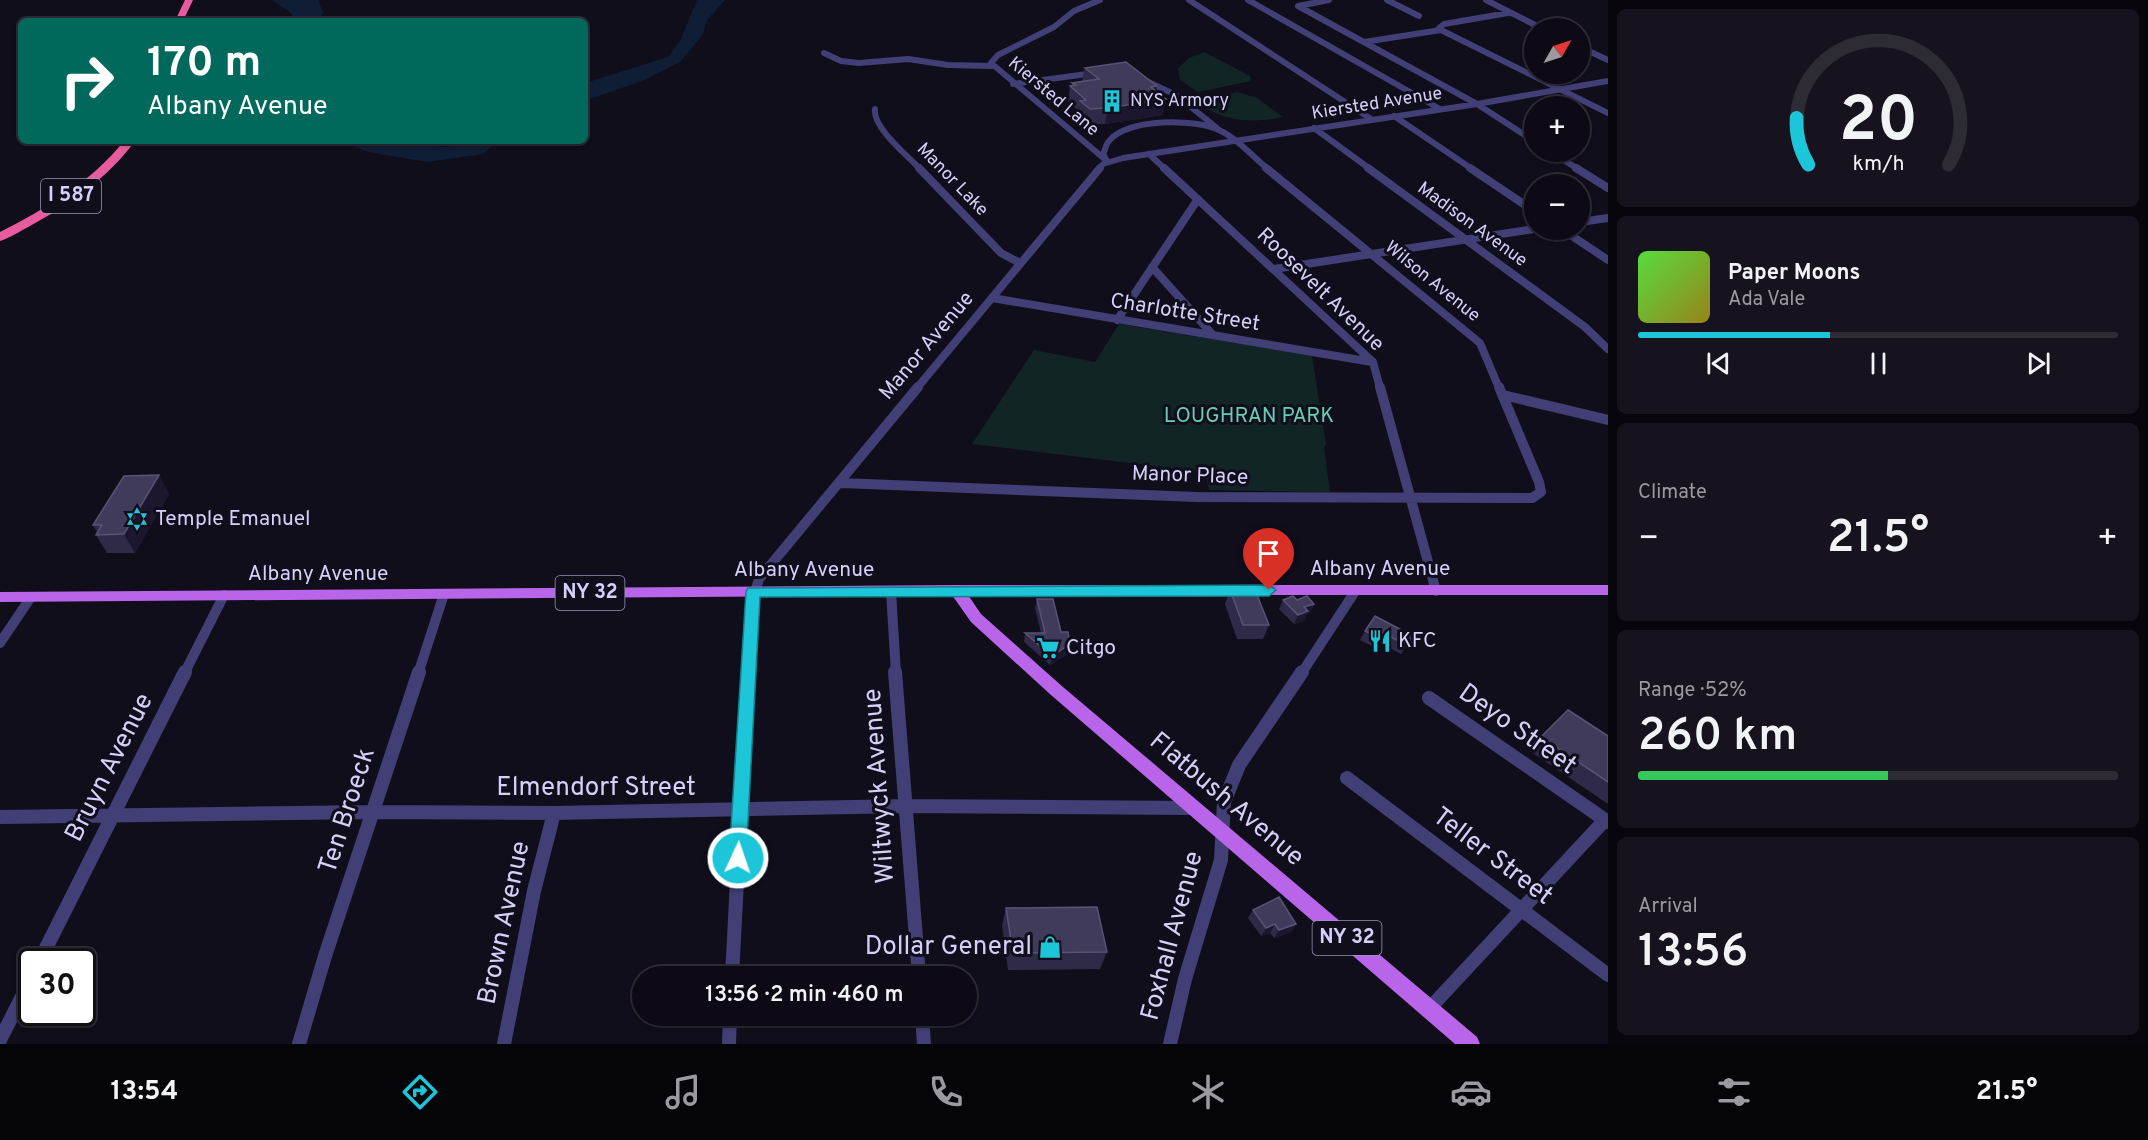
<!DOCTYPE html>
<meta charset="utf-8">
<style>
:root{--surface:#0d0a15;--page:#16131e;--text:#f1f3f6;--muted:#9a9aa0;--line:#2d2b34;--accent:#1dc5d8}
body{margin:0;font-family:Overpass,sans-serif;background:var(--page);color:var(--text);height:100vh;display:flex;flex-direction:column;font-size:22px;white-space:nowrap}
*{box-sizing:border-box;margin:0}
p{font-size:20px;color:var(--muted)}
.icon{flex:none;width:33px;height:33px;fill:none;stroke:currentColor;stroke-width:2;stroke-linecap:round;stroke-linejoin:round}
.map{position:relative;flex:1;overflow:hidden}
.details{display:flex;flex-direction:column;gap:9px;padding:9px;background:#07060c;width:540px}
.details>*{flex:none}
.top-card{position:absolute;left:18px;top:18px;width:570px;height:126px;border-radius:9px;box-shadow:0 2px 4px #0004,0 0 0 2px var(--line);background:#00695c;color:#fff;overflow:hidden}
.needle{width:39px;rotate:51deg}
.buttons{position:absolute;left:1524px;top:18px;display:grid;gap:12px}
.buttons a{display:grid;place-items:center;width:66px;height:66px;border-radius:50%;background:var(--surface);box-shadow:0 2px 4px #0004,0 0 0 2px var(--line);font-size:30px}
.speed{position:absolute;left:18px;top:948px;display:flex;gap:12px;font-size:30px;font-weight:700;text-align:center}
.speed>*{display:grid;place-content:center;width:78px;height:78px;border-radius:50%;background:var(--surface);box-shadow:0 2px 4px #0004,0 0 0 2px var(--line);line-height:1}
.speed .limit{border:3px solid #111;border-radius:9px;background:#fff;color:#111}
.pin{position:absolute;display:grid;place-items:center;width:51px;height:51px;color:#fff;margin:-62px -26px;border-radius:50% 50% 50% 0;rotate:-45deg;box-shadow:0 0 6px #0007}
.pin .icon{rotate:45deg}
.me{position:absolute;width:66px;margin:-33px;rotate:3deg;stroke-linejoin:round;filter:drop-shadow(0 0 4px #0008)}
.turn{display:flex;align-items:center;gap:21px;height:126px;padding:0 30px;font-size:27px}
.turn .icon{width:78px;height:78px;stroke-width:2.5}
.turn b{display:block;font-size:42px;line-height:51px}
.big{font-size:45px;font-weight:600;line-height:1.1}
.details .tile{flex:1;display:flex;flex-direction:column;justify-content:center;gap:9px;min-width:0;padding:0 21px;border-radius:9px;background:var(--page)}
.details .dial{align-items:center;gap:0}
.dial svg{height:156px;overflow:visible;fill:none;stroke:var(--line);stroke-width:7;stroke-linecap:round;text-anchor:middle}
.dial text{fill:var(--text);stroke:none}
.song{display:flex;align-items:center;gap:18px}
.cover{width:72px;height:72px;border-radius:9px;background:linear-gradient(135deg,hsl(110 70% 55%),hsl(50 70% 35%))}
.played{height:6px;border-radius:3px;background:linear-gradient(90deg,var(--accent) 40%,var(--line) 40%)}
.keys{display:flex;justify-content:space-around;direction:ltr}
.heat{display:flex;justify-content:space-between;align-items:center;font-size:33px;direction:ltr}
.charge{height:9px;border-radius:4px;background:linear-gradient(90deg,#34c759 52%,var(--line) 0)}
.trip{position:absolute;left:632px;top:966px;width:345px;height:60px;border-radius:30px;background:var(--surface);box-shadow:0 2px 4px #0004,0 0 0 2px var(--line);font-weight:600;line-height:60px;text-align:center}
.menu{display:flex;height:96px;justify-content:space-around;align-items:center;background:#050408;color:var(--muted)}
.menu .icon{width:42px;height:42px}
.menu .current{color:var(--accent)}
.menu b{font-size:27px;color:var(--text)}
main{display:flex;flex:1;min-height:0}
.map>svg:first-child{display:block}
</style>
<main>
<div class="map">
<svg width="1608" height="1044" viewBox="0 0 1608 1044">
<rect width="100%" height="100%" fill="#110e1c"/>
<path fill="#122525" d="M1204,52L1250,76L1251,81L1198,92L1180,80L1178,68L1189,58Z
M1237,92L1257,98L1283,117C1252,124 1222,121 1196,102Z
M1119,324L1312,356L1326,444L1324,447L1330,492L1209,490L1205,472L972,444L1034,350L1095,362Z"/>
<path fill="#0f1d35" d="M272,0H318L323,12L320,21H294L291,13Z
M697,0H725L707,20L703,34L681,61L647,79L585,101V83L668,57L680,41Z
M342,141H389L446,147L470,141H492L491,147L483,154L427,162L368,152Z"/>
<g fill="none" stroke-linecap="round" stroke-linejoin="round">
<path stroke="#413f75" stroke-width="6" d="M1100,0L1074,11L1054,27L998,55L991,63L1107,161
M1189,0L1371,119
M1248,0L1440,109
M1329,0L1298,6L1477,104L1534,141
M1387,0L1419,16
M1486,0L1541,28
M1441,30L1608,113
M1441,30L1439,28L1444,24L1508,13
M1364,42L1441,30
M1580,47L1608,60
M824,53L841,61L859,63L908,59L948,65L992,66
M1146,81L1176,95L1217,128
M1013,84L1095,73
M875,109C872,127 908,156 920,169
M1394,116L1472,169
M1314,128L1370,169
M1551,152L1578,169
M1149,154L1165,169
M1107,161L1103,154C1105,150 1106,144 1109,141C1127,118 1196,118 1221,131C1238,139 1253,157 1268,169
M1099,169L1103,164L1123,158L1477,104L1608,81"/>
<path stroke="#413f75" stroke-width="8" d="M919,168L1001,253L1020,263
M1164,168L1373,362L1380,388
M1266,168L1480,343L1499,388
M1368,168L1585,327L1608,349
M1470,168L1534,211
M1576,168L1608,188
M1580,222L1608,218
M1563,230L1608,260
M1152,267L1213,335
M1274,269L1534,229
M992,298L1372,362
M1117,320L1198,199
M917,388L1100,168"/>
<path stroke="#413f75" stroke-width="10" d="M1380,387L1436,591
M1503,395L1608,420
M841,483L1197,497L1532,498L1541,492L1539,482L1499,387
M891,591L896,674
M0,643L31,597
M184,674L224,595
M418,674L444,594
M747,674L751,605L759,579L918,387
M1301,674L1356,590"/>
<path stroke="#413f75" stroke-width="14" d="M895,672L919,976
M1429,698L1608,822
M1347,778L1608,975
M0,817L374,812L554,813L905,806L1191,808
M39,962L185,672
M732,976L748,672
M1429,1009L1605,820
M922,1016L924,1044
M0,1040L32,977
M299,1044L325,956L419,672
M504,1044L534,891L554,813
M729,1044L730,1016
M1170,1044L1185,979L1221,860L1224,802L1239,765L1302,672"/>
<path fill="#b865ea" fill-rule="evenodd" d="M956,585H1608V595H968L981,614L1063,687L1477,1037L1480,1044H1455L1051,695L971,622L952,595L0,602V592Z"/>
<path fill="#e95b9f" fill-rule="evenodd" d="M185,0H193L183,21H175Z
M124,141H135C108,178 70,204 30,226C20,231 10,238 0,241V232C47,208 91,182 124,141Z"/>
</g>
<path fill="#2f2a48" d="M1085,68L1156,91L1163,115L1105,124L1087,125L1078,116V111L1068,101L1070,86H1072V83L1082,81Z
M169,494L135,553H107L96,535L97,532L93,525Z
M1230,590L1269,625L1263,639H1237L1225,604Z
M1037,599L1070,644L1068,654L1050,665L1024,642L1025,633H1041L1035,608Z
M1283,600H1297L1314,604L1310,613L1307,614L1304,621L1294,624L1279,609Z
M1375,616L1407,645L1401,654L1378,642L1374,647L1360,640L1365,631Z
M1608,736V804L1530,751L1541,737Z
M1006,908L1107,952L1100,969L1008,970L1002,925Z
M1253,910L1296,924L1291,932L1274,938L1270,933L1261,936L1248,918Z"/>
<path fill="#1c172f" d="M1157,86L1154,101L1166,99L1163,115L1105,124L1108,108L1151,87Z
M159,475L169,494L135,553L124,534Z
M1314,604L1310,613L1307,614L1304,621L1294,624L1298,615L1304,607Z
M1070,644L1068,654L1050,665L1052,656Z
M1275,924L1270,933L1261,936L1266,928Z
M1296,924L1291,932L1274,938L1279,930Z"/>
<path fill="#413b5b" stroke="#585374" stroke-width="1.5" d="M1126,62L1157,86L1151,87L1166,99L1108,108L1090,109L1080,101L1086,100L1070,86L1076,85L1072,83L1099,79L1085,68Z
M159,475L124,534L96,535L102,525H93L124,476Z
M1230,590H1255L1269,625H1243Z
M1293,596L1297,600L1307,596L1314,604L1304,607L1308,611L1298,615L1283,600Z
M1037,599H1053L1061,632H1068L1070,644L1052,656L1025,633H1045Z
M1375,616L1413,636L1407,645L1383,633L1379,638L1365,631Z
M1568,710L1608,736V782L1541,737Z
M1279,897L1296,924L1279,930L1275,924L1266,928L1253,910Z
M1097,907L1107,952L1013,953L1006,908Z"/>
<path fill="#1dc5d8" stroke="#13808c" stroke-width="1.5" d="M1269,585L1276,590L1269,596L760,597L746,858L744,864L738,866L731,864L729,858L746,592L748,588Z"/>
<defs>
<g id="building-bare" transform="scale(1.8)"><path d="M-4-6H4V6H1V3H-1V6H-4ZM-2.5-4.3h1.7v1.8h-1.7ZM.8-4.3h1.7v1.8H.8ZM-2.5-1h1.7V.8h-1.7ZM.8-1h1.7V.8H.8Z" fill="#1dc5d8" stroke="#110e1c" stroke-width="2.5" paint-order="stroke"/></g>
<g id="synagogue-bare" transform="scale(1.8)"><path d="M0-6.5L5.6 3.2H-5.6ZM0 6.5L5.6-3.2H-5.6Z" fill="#1dc5d8" stroke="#110e1c" stroke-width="2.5" paint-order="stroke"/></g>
<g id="restaurant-bare" transform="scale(1.8)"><path d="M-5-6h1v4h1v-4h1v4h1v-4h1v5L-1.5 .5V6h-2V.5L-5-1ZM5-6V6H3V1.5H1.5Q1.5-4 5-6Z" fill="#1dc5d8" stroke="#110e1c" stroke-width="2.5" paint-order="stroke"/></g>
<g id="supermarket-bare" transform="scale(1.8)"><path d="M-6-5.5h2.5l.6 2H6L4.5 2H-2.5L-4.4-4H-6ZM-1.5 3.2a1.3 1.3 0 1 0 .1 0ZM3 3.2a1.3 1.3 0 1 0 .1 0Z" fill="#1dc5d8" stroke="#110e1c" stroke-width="2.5" paint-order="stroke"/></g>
<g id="shop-bare" transform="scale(1.8)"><path d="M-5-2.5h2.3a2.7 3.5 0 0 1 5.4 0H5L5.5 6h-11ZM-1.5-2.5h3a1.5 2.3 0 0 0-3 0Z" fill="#1dc5d8" stroke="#110e1c" stroke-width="2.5" paint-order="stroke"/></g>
</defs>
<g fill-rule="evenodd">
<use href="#building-bare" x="1112" y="101"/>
<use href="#synagogue-bare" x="137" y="519"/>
<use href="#restaurant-bare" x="1380" y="641"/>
<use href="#supermarket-bare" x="1048" y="648"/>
<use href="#shop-bare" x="1050" y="947"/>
</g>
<g text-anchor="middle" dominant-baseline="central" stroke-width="6" stroke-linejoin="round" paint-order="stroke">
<g font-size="18" fill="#d5d0f9" stroke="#110e1c">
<text transform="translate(1053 97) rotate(40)">Kiersted Lane</text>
<text transform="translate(1377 104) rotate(-9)">Kiersted Avenue</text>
<text transform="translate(952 180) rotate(46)">Manor Lake</text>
<text transform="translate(1472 225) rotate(36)">Madison Avenue</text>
<text transform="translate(1432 282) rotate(39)">Wilson Avenue</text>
</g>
<g font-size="18" fill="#d5d0f9" stroke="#110e1c" text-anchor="start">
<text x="1130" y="101">NYS Armory</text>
</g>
<g fill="#110e1c" stroke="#9a96b7" stroke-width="1.5">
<rect x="41" y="179" width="60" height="34" rx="4.5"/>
<rect x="555.5" y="576" width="69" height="34" rx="4.5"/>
<rect x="1312.5" y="921" width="69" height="34" rx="4.5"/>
</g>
<g font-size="20" font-weight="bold" fill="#d5d0f9">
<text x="71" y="196">I 587</text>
<text x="590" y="593">NY 32</text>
<text x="1347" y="938">NY 32</text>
</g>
<g font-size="21" fill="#d5d0f9" stroke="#110e1c">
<text transform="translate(1320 290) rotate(44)">Roosevelt Avenue</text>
<text transform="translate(1185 313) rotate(9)">Charlotte Street</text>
<text transform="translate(927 346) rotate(-50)">Manor Avenue</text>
<text transform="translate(1190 476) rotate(2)">Manor Place</text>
<text x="1380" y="569">Albany Avenue</text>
<text x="804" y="570">Albany Avenue</text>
<text x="318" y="574">Albany Avenue</text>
</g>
<g font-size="21" fill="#67ceb4" stroke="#110e1c">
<text x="1249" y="416">LOUGHRAN PARK</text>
</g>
<g font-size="21" fill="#d5d0f9" stroke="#110e1c" text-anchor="start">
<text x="155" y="519">Temple Emanuel</text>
<text x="1398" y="641">KFC</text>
<text x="1066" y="648">Citgo</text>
</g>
<g font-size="26" fill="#d5d0f9" stroke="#110e1c">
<text transform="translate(1517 730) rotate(35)">Deyo Street</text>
<text transform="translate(110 768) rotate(-63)">Bruyn Avenue</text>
<text transform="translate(880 786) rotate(-94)">Wiltwyck Avenue</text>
<text x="596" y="788">Elmendorf Street</text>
<text transform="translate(1226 800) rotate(40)">Flatbush Avenue</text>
<text transform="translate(348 811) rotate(-72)">Ten Broeck</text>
<text transform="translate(1492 857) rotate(37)">Teller Street</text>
<text transform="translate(505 923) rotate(-78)">Brown Avenue</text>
<text transform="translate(1173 936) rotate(-75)">Foxhall Avenue</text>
</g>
<g font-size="26" fill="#d5d0f9" stroke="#110e1c" text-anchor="end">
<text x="1032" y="947">Dollar General</text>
</g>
</g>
</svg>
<div class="buttons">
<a><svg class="needle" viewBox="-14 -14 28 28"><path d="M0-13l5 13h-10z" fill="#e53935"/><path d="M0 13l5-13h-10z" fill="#9a9aa0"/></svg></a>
<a>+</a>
<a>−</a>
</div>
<div class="speed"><div class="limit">30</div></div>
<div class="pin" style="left:1269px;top:590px;background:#d93025"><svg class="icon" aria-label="arrive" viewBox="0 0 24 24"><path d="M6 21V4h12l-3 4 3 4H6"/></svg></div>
<svg class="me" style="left:738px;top:858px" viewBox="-20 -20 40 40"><circle r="17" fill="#1dc5d8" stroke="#fff" stroke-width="3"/><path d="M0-11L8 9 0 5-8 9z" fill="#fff"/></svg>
<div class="trip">13:56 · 2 min · 460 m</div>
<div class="top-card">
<div class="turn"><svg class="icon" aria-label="right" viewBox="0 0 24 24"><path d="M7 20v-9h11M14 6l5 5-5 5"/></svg><div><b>170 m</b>Albany Avenue</div></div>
</div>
</div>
<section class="details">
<div class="tile dial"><svg viewBox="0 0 100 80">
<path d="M14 69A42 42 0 1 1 86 69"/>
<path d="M14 69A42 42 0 0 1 8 45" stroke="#1dc5d8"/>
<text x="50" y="56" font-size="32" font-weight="700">20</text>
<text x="50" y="72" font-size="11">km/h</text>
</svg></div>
<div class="tile">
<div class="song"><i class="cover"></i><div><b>Paper Moons</b><p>Ada Vale</p></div></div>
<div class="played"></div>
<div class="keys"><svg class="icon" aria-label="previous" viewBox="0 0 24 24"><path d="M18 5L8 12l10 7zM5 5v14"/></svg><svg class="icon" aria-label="pause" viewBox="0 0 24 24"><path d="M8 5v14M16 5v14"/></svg><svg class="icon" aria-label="next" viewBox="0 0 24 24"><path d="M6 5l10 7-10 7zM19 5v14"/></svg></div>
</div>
<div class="tile"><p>Climate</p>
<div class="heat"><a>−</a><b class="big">21.5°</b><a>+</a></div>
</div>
<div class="tile"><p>Range · 52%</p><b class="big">260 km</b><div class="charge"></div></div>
<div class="tile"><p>Arrival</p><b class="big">13:56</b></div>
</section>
</main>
<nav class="menu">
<b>13:54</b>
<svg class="icon current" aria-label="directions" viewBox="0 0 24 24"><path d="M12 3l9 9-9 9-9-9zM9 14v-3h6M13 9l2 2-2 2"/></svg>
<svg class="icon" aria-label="music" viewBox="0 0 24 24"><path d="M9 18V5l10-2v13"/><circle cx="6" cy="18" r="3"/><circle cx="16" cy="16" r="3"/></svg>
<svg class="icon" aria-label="phone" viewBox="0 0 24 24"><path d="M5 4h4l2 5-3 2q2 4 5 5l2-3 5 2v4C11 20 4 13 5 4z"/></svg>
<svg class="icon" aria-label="climate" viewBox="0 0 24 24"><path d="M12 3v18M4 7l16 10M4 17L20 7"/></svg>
<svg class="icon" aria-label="car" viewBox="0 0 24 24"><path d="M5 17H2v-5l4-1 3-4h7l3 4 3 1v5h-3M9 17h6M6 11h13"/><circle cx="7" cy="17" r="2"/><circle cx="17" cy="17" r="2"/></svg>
<svg class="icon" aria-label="filters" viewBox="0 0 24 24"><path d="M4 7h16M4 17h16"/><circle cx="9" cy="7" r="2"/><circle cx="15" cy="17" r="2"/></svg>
<b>21.5°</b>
</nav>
